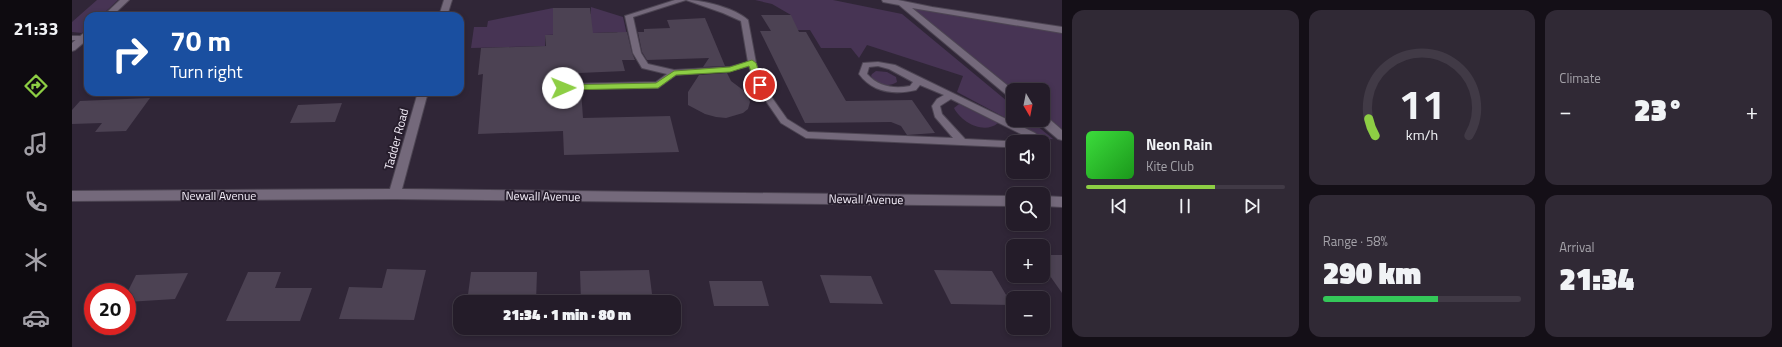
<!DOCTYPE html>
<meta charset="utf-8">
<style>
:root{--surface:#241c29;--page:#302935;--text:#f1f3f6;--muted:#a3a1a8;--line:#413a46;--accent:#8dce44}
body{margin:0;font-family:"Titillium Web",sans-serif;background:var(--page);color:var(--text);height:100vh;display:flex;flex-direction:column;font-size:15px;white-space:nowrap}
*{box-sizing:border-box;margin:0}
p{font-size:13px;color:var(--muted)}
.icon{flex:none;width:22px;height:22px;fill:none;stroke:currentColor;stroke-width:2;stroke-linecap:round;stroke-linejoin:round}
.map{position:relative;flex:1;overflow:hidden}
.details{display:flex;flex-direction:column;gap:10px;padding:10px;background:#140f17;width:720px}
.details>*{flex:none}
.hud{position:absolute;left:12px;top:12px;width:380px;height:84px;border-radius:12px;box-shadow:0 2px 6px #0003,0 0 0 1px var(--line);background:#1a4fa0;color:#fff;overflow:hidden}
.needle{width:26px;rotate:170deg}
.tools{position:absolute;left:934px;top:83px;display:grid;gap:8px}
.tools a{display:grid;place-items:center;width:44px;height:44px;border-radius:8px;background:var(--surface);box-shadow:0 2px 6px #0003,0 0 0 1px var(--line);font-size:20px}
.speed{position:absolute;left:12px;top:283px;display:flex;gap:8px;font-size:20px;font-weight:700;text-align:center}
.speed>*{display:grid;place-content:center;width:52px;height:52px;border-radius:50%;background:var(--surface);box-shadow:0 2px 6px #0003,0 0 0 1px var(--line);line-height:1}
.speed .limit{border:6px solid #d22;background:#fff;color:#111}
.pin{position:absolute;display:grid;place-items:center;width:34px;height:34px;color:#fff;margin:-17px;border:2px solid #fff;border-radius:50%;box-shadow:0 1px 4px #0007}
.me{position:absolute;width:44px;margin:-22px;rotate:89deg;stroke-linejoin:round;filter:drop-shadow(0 0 3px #0008)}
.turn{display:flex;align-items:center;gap:14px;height:84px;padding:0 20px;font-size:18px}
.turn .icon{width:52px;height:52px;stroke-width:2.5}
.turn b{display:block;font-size:28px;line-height:34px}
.big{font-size:30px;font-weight:800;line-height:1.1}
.details .tile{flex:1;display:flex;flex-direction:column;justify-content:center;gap:6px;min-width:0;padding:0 14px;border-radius:12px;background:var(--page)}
.details .dial{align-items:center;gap:0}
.dial svg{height:104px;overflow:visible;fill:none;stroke:var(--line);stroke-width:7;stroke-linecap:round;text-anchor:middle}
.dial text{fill:var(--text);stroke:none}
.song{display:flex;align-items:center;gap:12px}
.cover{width:48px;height:48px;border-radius:6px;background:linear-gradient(135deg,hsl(120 70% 55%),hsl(120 70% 35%))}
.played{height:4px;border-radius:2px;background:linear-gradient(90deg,var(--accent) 65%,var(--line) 65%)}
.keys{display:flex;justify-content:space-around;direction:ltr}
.heat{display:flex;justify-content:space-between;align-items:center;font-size:22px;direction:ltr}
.charge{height:6px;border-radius:3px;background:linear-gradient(90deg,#34c759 58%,var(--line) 0)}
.details .tiles{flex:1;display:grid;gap:10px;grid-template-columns:repeat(3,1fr)}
.tile:first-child{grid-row:span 2}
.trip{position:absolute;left:381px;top:295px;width:228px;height:40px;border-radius:12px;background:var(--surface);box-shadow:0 2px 6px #0003,0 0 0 1px var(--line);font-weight:800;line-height:40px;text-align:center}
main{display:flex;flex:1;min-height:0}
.dock{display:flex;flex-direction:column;width:72px;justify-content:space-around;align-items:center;background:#0e0b10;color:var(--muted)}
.dock .icon{width:28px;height:28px}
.dock .active{color:var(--accent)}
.dock b{font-size:18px;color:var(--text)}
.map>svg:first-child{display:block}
</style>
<main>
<nav class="dock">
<b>21:33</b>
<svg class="icon active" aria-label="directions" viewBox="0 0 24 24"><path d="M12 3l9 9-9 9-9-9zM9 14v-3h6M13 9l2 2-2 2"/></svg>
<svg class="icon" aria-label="music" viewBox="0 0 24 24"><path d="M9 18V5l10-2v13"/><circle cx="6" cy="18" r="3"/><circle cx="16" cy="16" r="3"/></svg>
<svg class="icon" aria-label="phone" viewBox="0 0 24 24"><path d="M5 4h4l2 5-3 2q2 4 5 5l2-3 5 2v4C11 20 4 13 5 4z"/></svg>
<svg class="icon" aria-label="climate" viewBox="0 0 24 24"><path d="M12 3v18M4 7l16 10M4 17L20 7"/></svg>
<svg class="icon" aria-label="car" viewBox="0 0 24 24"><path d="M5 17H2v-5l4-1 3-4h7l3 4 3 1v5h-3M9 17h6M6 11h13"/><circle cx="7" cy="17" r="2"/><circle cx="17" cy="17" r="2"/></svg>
</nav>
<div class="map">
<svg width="990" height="347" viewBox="0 0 990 347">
<rect width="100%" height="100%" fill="#302637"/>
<path fill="#473454" d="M25,0H46L29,16H16V27L10,33L0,32V22Z
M683,0H761L830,14L941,106V120H958L981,139H973L885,92L891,76L795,45L787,58L779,48H749L738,30H719V15L700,4Z
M519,7L551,17L559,53L545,32L473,35V46L399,48L402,27H415L416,21L481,8V14H519Z
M839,7L990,31V129L971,113V90H942Z
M804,71L815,72L824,77L825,82C816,88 805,84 799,76L800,74Z
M887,104L926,123C912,135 889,122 882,108Z"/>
<path fill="#4c4253" d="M481,8H518L521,33L555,32L560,53L563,60H550L553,71L507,73L508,82H491L486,86L488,90H509L511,118L598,116L607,152L492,155L491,131L406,134L411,74L406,75L409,48L474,46L473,35H481Z
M689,15H719L727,32H734L774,101L840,100L863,133L835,135L829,126L819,122L733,123L688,31H699Z
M633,18L653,66L631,67L637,58L575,60L570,52L566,32H572V29L598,28L595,20Z
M655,73L659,81L671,90L676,96L678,102L676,109L671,113L654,118L644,117L633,114L616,105V92L627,75Z
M78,98L54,131L23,132L30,123L0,124V110L8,101Z
M270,103L263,122L218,123L226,105Z
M971,255H990V293L971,266Z
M315,269L354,270L342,320L267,319L277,287L310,288Z
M577,270L581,302H509L508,271Z
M862,270L920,271L940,305L879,304Z
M176,272H209L203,288H240L228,321H154Z
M399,272H465L464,302H395Z
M116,273L103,299L55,302V293L64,275Z
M748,275L799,276L811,304L758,303Z
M637,281H690L697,306H642Z"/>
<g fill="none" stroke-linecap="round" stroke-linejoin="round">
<g stroke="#4d4553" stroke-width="2">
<path id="service" d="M603,0H614L561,17L569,53L576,64L602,70L658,67L676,62L669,21L651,13L614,0C631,0 663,8 676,20L684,63L691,85L715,119L736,132L881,138L863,117L860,106L865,99L872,95L848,85L844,90C823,95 801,93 787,74L791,63L806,62L823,65L963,133L965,135L963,137L949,142H941V145L933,147L734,138L709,123L683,85L677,66L658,71L604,75L586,88L488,89L487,87L491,84L584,82L595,74L570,68L561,53L553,16ZM806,66L817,69L841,82L838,86C822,89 807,87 795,74L797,67ZM879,99L951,135L933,141L893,139L870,114L868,106Z
M0,36H11L15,38L11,40H0Z"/>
</g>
<g stroke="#4d4553" stroke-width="2">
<path id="minor" d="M48,0H57L40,16H31Z
M372,0H380L375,16H367Z
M810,0H826L860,7L990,27V33L840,8L941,90V98L937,97L827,5L811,2Z
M16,31V39L3,50L0,51V43L13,32Z
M346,92H356L330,189L941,196V206L323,199L0,201V191L318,189Z
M971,116L975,117L990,130V140L986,139L967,123L966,120H971Z
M971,196L990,197V207L971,206Z"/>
</g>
<use href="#service" fill="#74697b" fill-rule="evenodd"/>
<use href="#minor" fill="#74697b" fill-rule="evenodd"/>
</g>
<path fill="#8dce44" stroke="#5c862c" d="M680,60L684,63L691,85L690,87L688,88L684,85L677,66L658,72L604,75L586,88L491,90L487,88L491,85L584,83L602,71L658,67Z"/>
<g text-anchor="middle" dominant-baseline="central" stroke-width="4" stroke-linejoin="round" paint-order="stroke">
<g font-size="12" fill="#f5effa" stroke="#261d2c">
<text transform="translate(324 139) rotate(-75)">Tadder Road</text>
<text x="147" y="195">Newall Avenue</text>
<text transform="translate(471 196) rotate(1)">Newall Avenue</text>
<text transform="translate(794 199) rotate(1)">Newall Avenue</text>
</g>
</g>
</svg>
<div class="tools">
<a><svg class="needle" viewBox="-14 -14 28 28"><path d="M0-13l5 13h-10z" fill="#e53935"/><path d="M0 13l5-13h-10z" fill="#a3a1a8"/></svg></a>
<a><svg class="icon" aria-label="sound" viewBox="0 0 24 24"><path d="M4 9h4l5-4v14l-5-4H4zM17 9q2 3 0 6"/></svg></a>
<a><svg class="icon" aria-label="search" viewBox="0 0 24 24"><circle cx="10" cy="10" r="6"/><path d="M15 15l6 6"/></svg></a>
<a>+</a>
<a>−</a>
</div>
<div class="speed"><div class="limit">20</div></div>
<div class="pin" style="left:688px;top:85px;background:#d93025"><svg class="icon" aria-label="arrive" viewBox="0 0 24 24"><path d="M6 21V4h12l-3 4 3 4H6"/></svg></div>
<svg class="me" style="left:491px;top:88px" viewBox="-20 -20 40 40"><circle r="19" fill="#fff"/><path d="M0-13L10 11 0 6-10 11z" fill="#8dce44"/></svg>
<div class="trip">21:34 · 1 min · 80 m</div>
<div class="hud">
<div class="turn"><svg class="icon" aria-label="right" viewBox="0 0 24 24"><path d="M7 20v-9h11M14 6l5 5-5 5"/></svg><div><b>70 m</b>Turn right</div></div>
</div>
</div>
<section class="details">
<div class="tiles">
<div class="tile">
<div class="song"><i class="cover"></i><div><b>Neon Rain</b><p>Kite Club</p></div></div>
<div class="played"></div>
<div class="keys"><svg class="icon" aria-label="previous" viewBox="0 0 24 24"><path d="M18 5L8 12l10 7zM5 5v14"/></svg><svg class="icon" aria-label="pause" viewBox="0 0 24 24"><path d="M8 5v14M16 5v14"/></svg><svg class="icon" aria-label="next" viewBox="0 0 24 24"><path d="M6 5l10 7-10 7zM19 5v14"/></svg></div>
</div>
<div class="tile dial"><svg viewBox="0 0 100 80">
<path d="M14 69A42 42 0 1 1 86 69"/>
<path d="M14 69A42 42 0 0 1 9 56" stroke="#8dce44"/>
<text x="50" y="56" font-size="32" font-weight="700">11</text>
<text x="50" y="72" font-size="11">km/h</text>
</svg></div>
<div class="tile"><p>Climate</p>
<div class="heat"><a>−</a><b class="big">23°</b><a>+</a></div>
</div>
<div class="tile"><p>Range · 58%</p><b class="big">290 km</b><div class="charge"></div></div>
<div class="tile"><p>Arrival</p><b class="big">21:34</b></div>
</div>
</section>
</main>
